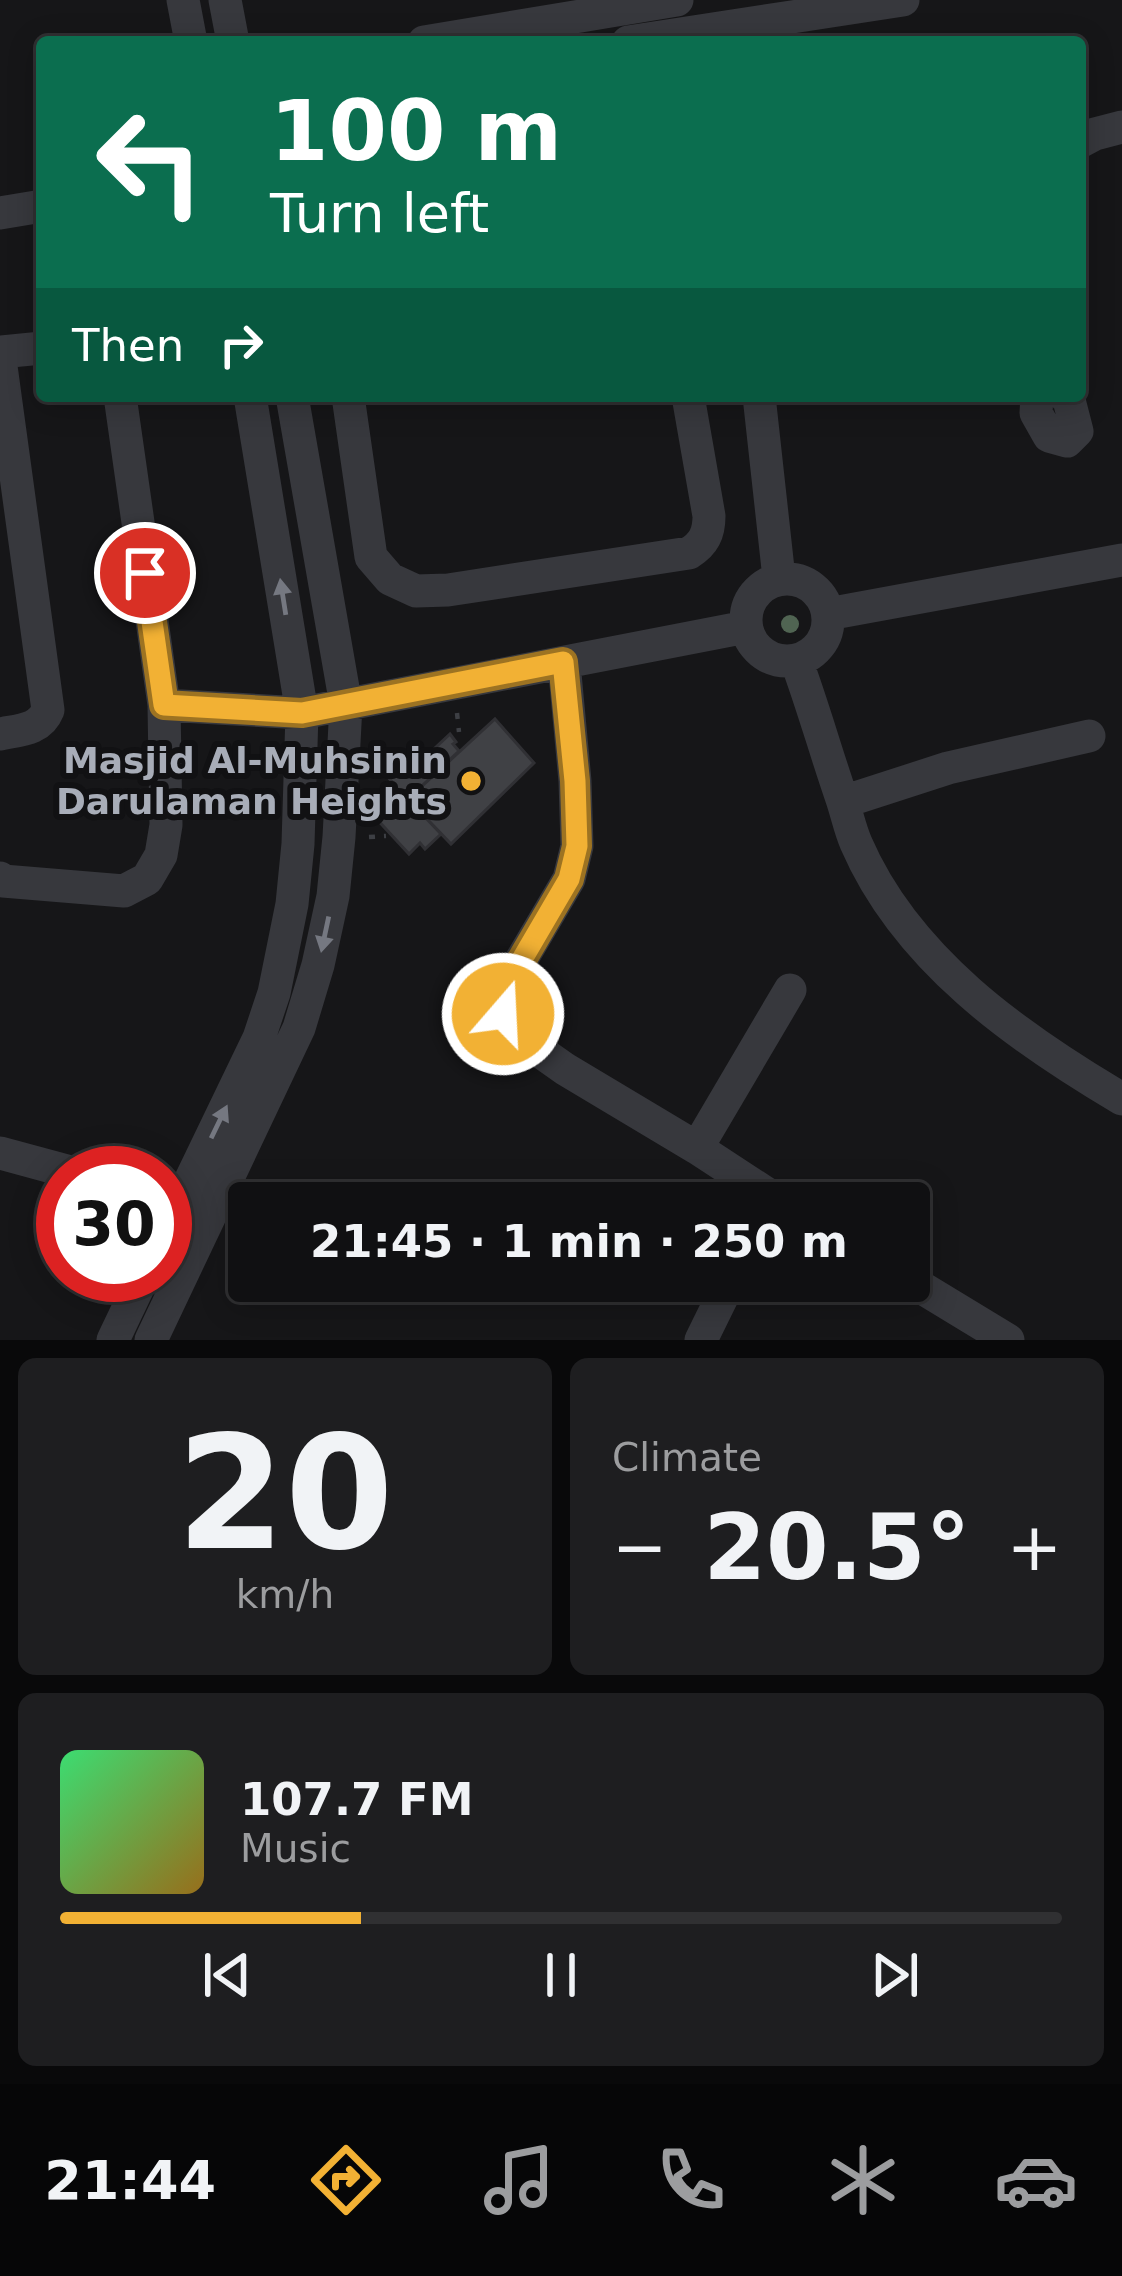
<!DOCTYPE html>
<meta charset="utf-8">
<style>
:root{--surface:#101012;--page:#1e1e20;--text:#f1f3f6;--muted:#9c9d9f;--line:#303032;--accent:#f2b134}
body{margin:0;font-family:"DejaVu Sans",sans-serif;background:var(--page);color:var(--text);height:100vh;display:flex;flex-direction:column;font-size:45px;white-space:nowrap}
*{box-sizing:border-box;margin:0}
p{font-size:39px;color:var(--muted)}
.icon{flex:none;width:66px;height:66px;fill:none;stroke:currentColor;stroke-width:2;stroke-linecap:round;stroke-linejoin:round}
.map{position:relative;height:1340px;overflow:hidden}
.panel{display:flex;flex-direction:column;gap:18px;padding:18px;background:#09090a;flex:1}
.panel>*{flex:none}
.banner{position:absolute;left:36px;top:36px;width:1050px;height:366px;border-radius:12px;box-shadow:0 6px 30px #0003,0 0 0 3px var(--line);background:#0b6e4f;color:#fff;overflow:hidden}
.speed{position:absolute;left:36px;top:1146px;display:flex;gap:24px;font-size:60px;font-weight:700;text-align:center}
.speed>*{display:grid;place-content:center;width:156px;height:156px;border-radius:50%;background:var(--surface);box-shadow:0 6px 30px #0003,0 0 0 3px var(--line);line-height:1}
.speed .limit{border:18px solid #d22;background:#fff;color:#111}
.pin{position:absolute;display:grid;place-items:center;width:102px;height:102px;color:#fff;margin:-51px;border:6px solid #fff;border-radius:50%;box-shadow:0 3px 12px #0007}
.me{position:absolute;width:132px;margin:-66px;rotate:19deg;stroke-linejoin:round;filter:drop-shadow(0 0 9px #0008)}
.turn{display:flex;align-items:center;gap:42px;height:252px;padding:0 36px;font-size:54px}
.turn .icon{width:156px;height:156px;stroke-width:2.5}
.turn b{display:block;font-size:84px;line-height:102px}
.then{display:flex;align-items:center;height:114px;padding:0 36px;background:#0003;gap:24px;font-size:45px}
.big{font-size:90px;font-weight:700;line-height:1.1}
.panel .tile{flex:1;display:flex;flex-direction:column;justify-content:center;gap:18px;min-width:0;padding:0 42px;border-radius:18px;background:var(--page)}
.panel .dial{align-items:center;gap:0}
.dial b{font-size:156px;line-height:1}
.song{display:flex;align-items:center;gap:36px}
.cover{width:144px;height:144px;border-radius:18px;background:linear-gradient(135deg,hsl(140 70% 55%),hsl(40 70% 35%))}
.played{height:12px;border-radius:6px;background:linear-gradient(90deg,var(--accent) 30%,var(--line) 30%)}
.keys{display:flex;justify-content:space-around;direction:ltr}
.heat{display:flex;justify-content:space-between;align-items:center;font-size:66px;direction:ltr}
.panel .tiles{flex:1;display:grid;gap:18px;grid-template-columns:1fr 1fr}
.tile:last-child{grid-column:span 2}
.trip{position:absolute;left:228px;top:1182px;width:702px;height:120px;border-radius:12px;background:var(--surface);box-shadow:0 6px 30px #0003,0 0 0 3px var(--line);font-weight:700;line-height:120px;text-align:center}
.tab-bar{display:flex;height:192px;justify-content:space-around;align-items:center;background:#060607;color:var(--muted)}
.tab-bar .icon{width:84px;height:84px}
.tab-bar .active{color:var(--accent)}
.tab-bar b{font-size:54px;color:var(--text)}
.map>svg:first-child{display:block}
</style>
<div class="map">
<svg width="1122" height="1340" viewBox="0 0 1122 1340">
<rect width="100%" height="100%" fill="#161618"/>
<path fill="#404145" stroke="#303034" stroke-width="3" d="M495,719L534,763L451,844L408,799Z
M450,734L456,742L453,744L459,751L408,799L441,834L425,849L420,843L409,854L373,815L384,805L380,800L395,785L386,775L411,751L421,761Z"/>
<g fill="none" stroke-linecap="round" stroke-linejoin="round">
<path stroke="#3d3f44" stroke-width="4.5" stroke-dasharray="6 9" stroke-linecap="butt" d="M457,713L459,732
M369,837L386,836"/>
<path stroke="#37383d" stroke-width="33" d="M183,0L191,42
M225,0L233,42
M424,42L677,0
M628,42L903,0
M1080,142L1095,134L1122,127
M0,213L42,206
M0,352L42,348
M0,359L48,710C40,730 20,730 0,734
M348,396L371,557L390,579L416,591L448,590L689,553C704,544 709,533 709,516L688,396
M759,396L779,578
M1037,396L1036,413L1049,436L1067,441L1077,431L1069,400L1065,396
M746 620a41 41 0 1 1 82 0a41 41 0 1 1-82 0Z
M828,614L1122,560
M796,660C813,706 826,753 842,799C847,814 850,829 856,843C906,959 1017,1037 1122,1099
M564,663L575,781L577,846L569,879L510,979L503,1014L514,1033L565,1069L697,1148L781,1203
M164,705L302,713L746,627
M843,802L948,768L1089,736
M0,878L3,881L124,891L147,879L161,855L166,825L164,705L120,396
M697,1148L790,990
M0,1153L74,1173
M165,1233L259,1038L274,993L292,904L298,844L302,713L250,396
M909,1280L1008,1340
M113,1340L144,1275
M151,1340L299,1028L318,965L333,896L339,837L346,705L292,396
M701,1340L730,1281"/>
</g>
<circle fill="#506452" cx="790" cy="624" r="9"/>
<defs><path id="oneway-solid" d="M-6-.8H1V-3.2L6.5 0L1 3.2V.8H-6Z" transform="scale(3)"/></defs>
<g fill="#757881">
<use href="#oneway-solid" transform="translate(283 597) rotate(-99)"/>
<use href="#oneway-solid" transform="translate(325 934) rotate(102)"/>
<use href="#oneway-solid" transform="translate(219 1122) rotate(-64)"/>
</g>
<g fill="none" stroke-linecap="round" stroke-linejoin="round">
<g stroke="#9d7322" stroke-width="30">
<path id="route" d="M145,573L164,705L302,713L563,662L575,781L577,846L569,879L510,980L503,1014"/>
</g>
<use href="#route" stroke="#f2b134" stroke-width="21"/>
</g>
<circle fill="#f2b134" stroke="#111113" stroke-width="4.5" cx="471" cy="781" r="12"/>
<g text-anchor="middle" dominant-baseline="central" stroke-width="12" stroke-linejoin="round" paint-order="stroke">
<g font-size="36" font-weight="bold" fill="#a8adb8" stroke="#111113" text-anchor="end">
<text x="447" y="760">Masjid Al-Muhsinin<tspan x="447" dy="41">Darulaman Heights</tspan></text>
</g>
</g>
</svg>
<div class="speed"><div class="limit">30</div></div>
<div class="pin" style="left:145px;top:573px;background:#d93025"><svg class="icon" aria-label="arrive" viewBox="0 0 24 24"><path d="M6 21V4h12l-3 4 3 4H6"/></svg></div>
<svg class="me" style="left:503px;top:1014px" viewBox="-20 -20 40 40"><circle r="17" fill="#f2b134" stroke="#fff" stroke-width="3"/><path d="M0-11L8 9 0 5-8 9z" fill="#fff"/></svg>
<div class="trip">21:45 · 1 min · 250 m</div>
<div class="banner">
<div class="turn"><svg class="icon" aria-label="left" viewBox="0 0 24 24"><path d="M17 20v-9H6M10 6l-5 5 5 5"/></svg><div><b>100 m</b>Turn left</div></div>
<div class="then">Then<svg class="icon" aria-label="right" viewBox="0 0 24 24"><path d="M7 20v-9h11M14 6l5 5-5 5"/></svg></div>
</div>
</div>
<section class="panel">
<div class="tiles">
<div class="tile dial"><b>20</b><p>km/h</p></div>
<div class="tile"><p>Climate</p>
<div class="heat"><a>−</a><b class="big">20.5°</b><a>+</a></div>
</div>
<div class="tile">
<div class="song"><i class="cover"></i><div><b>107.7 FM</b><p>Music</p></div></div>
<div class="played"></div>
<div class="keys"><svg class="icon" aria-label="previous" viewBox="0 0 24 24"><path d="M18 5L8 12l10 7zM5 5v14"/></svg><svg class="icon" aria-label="pause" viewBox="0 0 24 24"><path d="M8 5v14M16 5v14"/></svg><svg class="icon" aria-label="next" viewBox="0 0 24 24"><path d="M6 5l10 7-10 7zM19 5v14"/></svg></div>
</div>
</div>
</section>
<nav class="tab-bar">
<b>21:44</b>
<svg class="icon active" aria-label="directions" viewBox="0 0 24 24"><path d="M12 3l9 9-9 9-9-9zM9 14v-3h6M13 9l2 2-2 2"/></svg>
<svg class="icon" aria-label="music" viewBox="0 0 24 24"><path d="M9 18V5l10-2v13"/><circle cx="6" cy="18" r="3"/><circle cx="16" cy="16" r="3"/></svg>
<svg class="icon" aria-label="phone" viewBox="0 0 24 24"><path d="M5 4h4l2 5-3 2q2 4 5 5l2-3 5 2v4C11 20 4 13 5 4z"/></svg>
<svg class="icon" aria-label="climate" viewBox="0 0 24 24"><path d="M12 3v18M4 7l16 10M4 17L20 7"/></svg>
<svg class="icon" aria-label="car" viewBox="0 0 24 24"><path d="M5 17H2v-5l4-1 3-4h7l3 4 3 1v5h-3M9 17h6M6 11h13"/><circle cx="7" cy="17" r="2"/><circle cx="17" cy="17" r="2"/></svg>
</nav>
